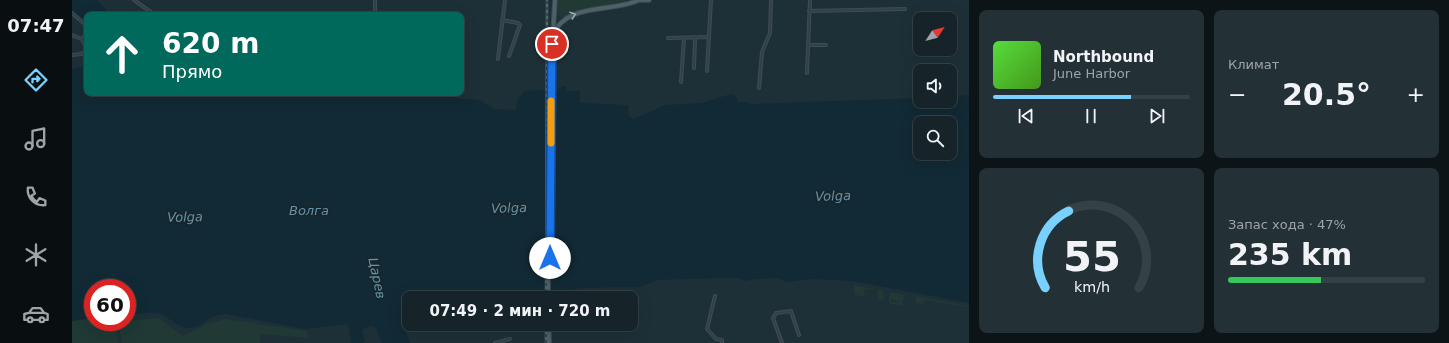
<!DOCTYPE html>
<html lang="ru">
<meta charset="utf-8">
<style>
:root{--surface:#162429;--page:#233035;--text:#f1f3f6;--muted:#9ea4a8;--line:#354146;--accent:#78d1fe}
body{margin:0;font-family:"DejaVu Sans",sans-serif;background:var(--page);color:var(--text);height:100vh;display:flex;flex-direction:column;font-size:15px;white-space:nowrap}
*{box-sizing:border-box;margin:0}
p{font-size:13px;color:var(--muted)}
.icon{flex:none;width:22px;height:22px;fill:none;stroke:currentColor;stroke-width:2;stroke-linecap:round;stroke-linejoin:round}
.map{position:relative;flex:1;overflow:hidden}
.drawer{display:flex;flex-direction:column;gap:10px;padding:10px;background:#0c1417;width:480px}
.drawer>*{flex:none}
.banner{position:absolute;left:12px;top:12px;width:380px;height:84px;border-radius:8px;box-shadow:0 4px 16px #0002,0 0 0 1px var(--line);background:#00695c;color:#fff;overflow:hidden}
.needle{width:26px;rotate:54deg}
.tools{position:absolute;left:841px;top:12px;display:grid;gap:8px}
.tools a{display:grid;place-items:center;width:44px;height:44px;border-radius:8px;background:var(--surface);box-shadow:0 4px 16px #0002,0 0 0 1px var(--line);font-size:20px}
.speed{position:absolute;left:12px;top:279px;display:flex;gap:8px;font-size:20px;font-weight:700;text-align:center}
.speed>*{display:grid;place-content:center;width:52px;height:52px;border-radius:50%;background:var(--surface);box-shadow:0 4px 16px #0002,0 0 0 1px var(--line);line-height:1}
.speed .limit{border:6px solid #d22;background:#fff;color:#111}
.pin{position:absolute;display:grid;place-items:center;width:34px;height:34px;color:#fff;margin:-17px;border:2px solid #fff;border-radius:50%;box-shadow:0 1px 4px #0007}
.me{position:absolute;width:44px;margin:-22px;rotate:0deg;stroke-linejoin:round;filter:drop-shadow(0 0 3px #0008)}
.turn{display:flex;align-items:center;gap:14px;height:84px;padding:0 12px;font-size:18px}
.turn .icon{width:52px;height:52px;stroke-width:2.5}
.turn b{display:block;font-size:28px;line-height:34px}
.big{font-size:30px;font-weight:700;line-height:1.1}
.drawer .tile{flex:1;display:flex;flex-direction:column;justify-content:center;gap:6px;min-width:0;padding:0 14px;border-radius:8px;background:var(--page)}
.drawer .dial{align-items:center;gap:0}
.dial svg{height:104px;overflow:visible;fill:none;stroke:var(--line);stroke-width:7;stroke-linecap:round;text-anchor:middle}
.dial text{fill:var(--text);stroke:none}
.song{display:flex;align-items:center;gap:12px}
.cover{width:48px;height:48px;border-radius:6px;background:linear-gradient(135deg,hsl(110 70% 55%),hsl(100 70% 35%))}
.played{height:4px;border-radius:2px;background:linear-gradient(90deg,var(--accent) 70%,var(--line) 70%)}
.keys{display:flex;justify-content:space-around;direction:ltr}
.heat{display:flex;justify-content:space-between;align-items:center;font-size:22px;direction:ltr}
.charge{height:6px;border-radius:3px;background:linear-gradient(90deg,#34c759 47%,var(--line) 0)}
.drawer .tiles{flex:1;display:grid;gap:10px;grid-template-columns:repeat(2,1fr)}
.trip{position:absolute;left:330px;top:291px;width:236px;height:40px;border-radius:8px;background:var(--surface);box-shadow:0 4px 16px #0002,0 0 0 1px var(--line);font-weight:700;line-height:40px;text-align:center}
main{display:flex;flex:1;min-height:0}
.tabs{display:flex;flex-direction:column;width:72px;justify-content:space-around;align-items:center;background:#090e10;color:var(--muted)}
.tabs .icon{width:28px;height:28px}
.tabs .selected{color:var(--accent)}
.tabs b{font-size:18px;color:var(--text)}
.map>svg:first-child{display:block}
</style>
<main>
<nav class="tabs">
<b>07:47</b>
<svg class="icon selected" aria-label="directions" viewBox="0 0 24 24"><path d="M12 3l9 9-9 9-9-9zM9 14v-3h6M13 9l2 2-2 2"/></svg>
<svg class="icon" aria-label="music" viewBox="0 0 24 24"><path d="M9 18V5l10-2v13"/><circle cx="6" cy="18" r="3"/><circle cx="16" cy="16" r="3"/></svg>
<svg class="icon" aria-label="phone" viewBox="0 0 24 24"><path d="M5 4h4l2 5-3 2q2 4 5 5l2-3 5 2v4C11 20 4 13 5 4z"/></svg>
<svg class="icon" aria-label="climate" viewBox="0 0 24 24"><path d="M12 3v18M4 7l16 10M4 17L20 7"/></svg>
<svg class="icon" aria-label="car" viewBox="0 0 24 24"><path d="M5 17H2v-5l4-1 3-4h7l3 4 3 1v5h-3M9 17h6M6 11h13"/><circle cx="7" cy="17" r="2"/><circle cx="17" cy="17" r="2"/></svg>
</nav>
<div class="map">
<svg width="897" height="343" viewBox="0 0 897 343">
<rect width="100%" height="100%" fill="#1e3037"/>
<path fill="#203935" d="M486,0H554L555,3L500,13L491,18L484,14Z
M782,285L811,291L812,300L805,299L806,290L793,289L792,296L795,298L782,294Z
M819,292L833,295L830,303L819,299V302L830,303L831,306L818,304C816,298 816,298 819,292Z
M844,296L897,306V307L853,300L852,306V300L850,304L844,303Z
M21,318V322H41L47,343H0V321Z
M86,318L111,336L135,324L153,319L235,331L237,338L189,334L188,343H50L46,322Z"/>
<path fill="#122a35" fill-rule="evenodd" d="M0,0H25L39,15H15V23L0,11Z
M15,66V93H379L385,98L408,100L422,109L442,110L444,108L446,99L453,91L470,90L481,94L490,86H494V91H508V103L556,105L557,116L561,119L593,105L630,103L659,94L664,96L666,102H675L678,104L848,98V101H878V96L897,95V303L780,281L738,279L715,282L704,278L685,279L673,281L667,278L586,280L567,287L511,288L435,298H337V319L330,321L338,343H310L304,328L299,326L291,329L290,334L293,339L291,343H279L276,324L233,329L154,314L142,316L126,326L117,328L109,327L90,314L78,313L55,315V288H21V318L0,321V69ZM848,123H878V153H848Z"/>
<path fill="#1e3037" d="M475,90L481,91L479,294H473Z
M652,278V280L583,282L567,289L511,290V288L567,287L586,280Z"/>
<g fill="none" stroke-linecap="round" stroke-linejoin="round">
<g stroke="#3e4d54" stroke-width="4">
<path id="street" d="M62,0L83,15
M737,11L833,9
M0,13L15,26
M303,15V0
M430,20L446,23L448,25L437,56
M0,35L10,39L15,49L10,54L0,55
M596,38L636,37
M10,39L15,33
M736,45H754
M426,59L433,0
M622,68L623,39
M635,71L639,0
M735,73L738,0
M609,82L612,39
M687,88L690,52L698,33L699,0
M643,296L635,329L644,339L650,340V343
M423,343L438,339
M710,343L701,318L704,313L719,311L727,335"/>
</g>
<g stroke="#3e4d54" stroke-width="5.5">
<path id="primary" d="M564,0H577
M481,35C494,2 540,13 567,0
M476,298L477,100L483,0
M477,343V324"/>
</g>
<use href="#street" stroke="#324148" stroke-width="2"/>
<use href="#primary" stroke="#4f6168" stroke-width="3.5"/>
<g stroke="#53676f" stroke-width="2.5">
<path id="rail" d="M474,298L475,0
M474,343V324"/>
</g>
<use href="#rail" stroke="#18262c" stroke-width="1" stroke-dasharray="3" stroke-linecap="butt"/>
</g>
<defs><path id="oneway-chevron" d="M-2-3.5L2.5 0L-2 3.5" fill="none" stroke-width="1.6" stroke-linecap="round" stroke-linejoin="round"/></defs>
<use stroke="#99abb2" href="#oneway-chevron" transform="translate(501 15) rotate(-19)"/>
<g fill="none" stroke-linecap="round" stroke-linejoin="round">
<g stroke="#114b97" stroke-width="10">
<path id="route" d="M478,258L480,44"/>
</g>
<use href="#route" stroke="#1a73e8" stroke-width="7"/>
<path stroke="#f59e0b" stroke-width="7" d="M479,143V101"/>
</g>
<g text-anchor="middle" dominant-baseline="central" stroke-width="4" stroke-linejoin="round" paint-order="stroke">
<g font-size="13" font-style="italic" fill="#6293a7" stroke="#18262c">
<text transform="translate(761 196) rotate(-2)">Volga</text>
<text transform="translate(437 208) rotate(-2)">Volga</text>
<text x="237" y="210">Волга</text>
<text transform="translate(113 217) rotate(-1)">Volga</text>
<text transform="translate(305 278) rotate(78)">Царев</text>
</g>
</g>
</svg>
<div class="tools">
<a><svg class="needle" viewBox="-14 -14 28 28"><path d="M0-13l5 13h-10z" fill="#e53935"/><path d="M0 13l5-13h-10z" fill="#9ea4a8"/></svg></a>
<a><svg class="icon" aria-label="sound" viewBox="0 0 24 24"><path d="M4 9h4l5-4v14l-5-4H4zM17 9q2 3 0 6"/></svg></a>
<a><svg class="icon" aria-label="search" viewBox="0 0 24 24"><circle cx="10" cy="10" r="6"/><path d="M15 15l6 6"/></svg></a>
</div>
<div class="speed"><div class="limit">60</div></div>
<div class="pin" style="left:480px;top:44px;background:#d93025"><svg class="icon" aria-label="arrive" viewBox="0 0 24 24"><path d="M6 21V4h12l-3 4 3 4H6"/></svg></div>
<svg class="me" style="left:478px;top:258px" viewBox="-20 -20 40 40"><circle r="19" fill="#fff"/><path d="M0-13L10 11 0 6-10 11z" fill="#1a73e8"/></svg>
<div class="trip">07:49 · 2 мин · 720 m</div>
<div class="banner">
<div class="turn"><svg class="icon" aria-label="ahead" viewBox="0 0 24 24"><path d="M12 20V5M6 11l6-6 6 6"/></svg><div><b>620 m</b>Прямо</div></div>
</div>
</div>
<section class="drawer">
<div class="tiles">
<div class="tile">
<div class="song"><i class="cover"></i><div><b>Northbound</b><p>June Harbor</p></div></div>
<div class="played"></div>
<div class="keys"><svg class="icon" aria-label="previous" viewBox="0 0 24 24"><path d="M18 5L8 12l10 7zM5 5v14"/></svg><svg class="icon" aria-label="pause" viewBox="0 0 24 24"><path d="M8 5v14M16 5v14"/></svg><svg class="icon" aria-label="next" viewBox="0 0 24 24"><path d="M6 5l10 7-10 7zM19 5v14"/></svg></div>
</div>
<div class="tile"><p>Климат</p>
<div class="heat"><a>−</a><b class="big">20.5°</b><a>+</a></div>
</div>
<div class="tile dial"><svg viewBox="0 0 100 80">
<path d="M14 69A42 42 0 1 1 86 69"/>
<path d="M14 69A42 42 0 0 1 32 10" stroke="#78d1fe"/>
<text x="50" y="56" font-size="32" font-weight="700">55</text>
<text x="50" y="72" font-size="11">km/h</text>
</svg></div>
<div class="tile"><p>Запас хода · 47%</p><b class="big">235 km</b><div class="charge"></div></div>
</div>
</section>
</main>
